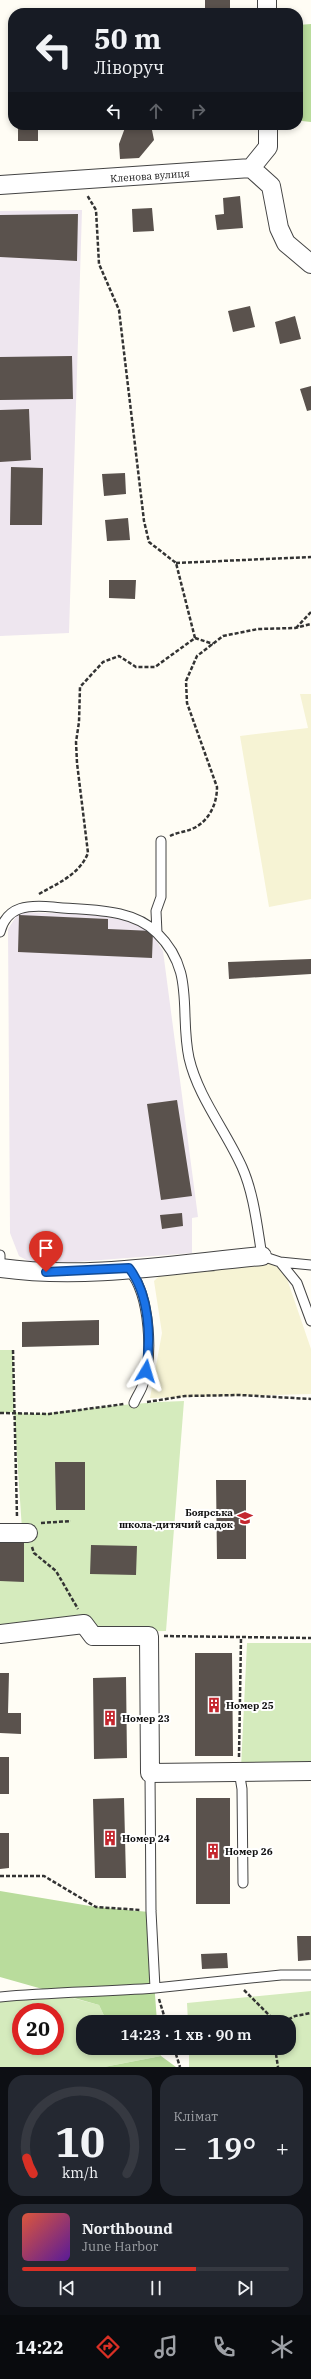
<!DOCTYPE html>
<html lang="uk">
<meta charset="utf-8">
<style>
:root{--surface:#171b24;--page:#242831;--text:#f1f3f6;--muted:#9ea1a6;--line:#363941;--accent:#d93025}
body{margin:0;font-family:"IBM Plex Serif",serif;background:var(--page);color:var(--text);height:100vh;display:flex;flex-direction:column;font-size:15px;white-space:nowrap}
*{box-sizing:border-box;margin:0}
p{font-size:13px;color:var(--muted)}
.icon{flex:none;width:22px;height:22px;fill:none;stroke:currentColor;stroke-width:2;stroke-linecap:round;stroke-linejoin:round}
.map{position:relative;height:2067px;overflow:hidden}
.side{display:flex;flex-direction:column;gap:8px;padding:8px;background:#0d0f14;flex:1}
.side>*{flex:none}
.banner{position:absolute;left:8px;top:8px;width:295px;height:122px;border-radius:16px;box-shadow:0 2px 6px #0003;background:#171b24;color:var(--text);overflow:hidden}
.speed{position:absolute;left:12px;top:2003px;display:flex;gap:8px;font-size:20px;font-weight:700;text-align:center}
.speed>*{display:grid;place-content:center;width:52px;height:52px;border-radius:50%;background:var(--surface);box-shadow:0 2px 6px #0003;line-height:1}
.speed .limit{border:6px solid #d22;background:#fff;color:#111}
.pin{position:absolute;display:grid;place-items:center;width:34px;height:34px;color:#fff;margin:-41px -17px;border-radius:50% 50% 50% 0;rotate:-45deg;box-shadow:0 0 4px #0007}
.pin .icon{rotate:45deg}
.me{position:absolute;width:44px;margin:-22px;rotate:7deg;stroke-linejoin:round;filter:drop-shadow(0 0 3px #0008)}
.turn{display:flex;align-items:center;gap:14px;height:84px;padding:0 20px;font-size:18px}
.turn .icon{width:52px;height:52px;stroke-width:2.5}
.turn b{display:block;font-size:28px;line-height:34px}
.lanes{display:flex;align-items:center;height:38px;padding:0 20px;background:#0003;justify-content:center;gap:20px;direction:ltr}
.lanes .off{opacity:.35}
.big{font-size:30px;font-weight:600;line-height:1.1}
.side .tile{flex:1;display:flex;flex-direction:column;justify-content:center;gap:6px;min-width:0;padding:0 14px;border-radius:16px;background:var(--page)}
.side .dial{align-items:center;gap:0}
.dial svg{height:104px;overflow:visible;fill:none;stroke:var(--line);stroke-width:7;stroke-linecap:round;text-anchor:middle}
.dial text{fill:var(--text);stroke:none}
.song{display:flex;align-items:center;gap:12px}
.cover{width:48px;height:48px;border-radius:6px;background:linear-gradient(135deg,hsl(10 70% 55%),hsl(270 70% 35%))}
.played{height:4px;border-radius:2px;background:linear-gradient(90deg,var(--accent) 65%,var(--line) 65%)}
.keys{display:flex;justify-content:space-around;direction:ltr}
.heat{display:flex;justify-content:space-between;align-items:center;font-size:22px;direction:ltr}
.side .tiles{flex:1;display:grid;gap:8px;grid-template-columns:1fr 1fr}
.tile:last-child{grid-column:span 2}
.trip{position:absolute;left:76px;top:2015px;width:220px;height:40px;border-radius:16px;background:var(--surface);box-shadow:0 2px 6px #0003;font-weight:600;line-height:40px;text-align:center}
.tabs{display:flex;height:64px;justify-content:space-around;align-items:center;background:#090b0e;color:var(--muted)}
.tabs .icon{width:28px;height:28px}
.tabs .on{color:var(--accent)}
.tabs b{font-size:18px;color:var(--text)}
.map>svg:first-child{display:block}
</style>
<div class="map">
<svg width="311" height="2067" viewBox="0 0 311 2067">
<rect width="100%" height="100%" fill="#fffdf5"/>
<path fill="#eee6ef" d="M82,210L69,633L0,636V211Z
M19,912L107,915L148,928L163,951L198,1217L192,1218V1253L36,1265L19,1256L10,1233L8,929Z"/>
<path fill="#f6f3d4" d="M300,694H311V899L269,907L240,736L308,728Z
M268,1261L285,1273L311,1349V1394L150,1398L162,1333L154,1281L164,1271Z"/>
<path fill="#d5ebbd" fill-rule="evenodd" d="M0,1350H13L14,1412C38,1417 60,1411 84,1409C117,1405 150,1402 184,1401L166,1631L0,1634V1533L22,1529L14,1412L0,1413Z
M247,1643H311V1766L241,1768Z
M311,1991V2067H189V2048H289V2022H188L187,2003Z
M50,1992L99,2005L107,2022H83V2048H160L161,2056L104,2067H0V2000ZM21,2012H55V2046H21Z"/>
<path fill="#b9dc9c" d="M311,24V122L302,121L298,107V25Z
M0,1891L96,1907L149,1912L157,2022H107L99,2005L0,1977Z
M161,2056L176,2067H104Z"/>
<path fill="#5a524d" d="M205,0H230V13H205Z
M18,125H38V141H18Z
M126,125H151L154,140L139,158L120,159L119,144Z
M240,196L243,228L217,230L215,215L224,214L223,198Z
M152,208L154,231L133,232L132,209Z
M78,214L77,261L0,257V215Z
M250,306L255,327L233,332L228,311Z
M295,316L301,339L280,344L275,322Z
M72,356L73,399L0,400V357Z
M311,386V410L307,411L300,389Z
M29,409L31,460L0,462V410Z
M11,467L43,468L42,525H10Z
M125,473L126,494L104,496L102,474Z
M128,518L130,540L107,541L105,520Z
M109,580H136L135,599L109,598Z
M19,915L108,919V929L153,931L152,958L18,952Z
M311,959V974L229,979L228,962Z
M177,1100L192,1196L161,1200L147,1104Z
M182,1213L183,1226L162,1229L160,1215Z
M99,1320V1345L22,1347V1322Z
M55,1462H85V1510H56Z
M216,1480H246V1559H217Z
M0,1542H24V1582L0,1581Z
M91,1545L137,1546L136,1575L90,1574Z
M195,1653H232L233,1756H195Z
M0,1673H9L8,1713H21V1734L0,1733Z
M126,1677L127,1758L94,1759L93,1678Z
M0,1757H9V1794H0Z
M124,1798L126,1878H95L93,1799Z
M196,1798H230V1904H196Z
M0,1833H9V1868L0,1869Z
M297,1936H311V1960L298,1961Z
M227,1953L228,1968L202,1969L201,1954Z"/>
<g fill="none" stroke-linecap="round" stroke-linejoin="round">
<g stroke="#444" stroke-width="11">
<path id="lane" d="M0,932C7,905 29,905 53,907C87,911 131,907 157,933C196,971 179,1011 189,1058C198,1097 226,1131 242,1167C254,1194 257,1226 262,1256L280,1262L297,1283L311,1321
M157,933L156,911L161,897V841
M0,1255V1268
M280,1262L311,1265
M129,1270C150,1294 154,1357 142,1387C140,1392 136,1398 134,1403
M239,1771L242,1789L243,1883
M155,1988L281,1975H311
M0,1997C52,1992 104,1992 155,1988L151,1911L150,1773"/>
</g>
<g stroke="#444" stroke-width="20">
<path id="street" d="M267,0V13
M251,168L271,186L279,228L286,243L311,264
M0,185L251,168L268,147V125
M0,1268C86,1280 176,1264 262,1256
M0,1533H28
M0,1634L84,1624L93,1636H149L150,1773L311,1771"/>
</g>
<path stroke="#333" stroke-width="2.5" stroke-dasharray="4 2" stroke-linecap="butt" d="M176,563L311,557
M296,628L311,612
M195,638L213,644
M170,836C178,832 186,832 194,828C210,820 217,803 217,787L187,703L186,681L197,656L223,636L258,629L295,628L311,624
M39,894C58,883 79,875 88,853L77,763L76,742L79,722L80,687L103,662L119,656L136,667H155L195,638L176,563L149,542L144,521L119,310L99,264L96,210L87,195
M13,1350L17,1517
M147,1402L185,1396L240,1395L311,1399
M0,1413L49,1414L124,1404
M41,1523L71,1521
M32,1547L34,1553L56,1571L78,1609
M164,1636L311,1638
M239,1757L241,1638
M0,1876H44L96,1907L141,1910
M244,1990L276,2022
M159,1999L166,2022
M283,2022L295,2016L311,2013
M174,2048L180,2067
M275,2048L278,2067"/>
<use href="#lane" stroke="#fff" stroke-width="9"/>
<use href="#street" stroke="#fff" stroke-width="18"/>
</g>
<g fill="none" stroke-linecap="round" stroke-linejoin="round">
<g stroke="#114b97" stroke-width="10">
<path id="route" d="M46,1272L129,1268C150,1295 151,1339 146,1371"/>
</g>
<use href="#route" stroke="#1a73e8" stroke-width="7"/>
</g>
<defs>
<g id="school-bare" transform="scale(1.2)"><path d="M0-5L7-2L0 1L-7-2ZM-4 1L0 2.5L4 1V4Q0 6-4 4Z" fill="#c4262e" stroke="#fff" stroke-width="2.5" paint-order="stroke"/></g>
<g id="building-bare" transform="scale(1.2)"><path d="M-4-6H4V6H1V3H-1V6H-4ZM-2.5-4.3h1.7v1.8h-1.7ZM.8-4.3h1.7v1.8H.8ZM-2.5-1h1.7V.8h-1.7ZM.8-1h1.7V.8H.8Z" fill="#c4262e" stroke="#fff" stroke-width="2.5" paint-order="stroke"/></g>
</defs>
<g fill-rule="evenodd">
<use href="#school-bare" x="245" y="1518"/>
<use href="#building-bare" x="214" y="1705"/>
<use href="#building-bare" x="110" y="1718"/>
<use href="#building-bare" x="110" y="1838"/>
<use href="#building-bare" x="213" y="1851"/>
</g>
<g text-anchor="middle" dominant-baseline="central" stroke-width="4" stroke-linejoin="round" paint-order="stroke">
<g font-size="10" fill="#111" stroke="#fff">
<text transform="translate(150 176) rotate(-4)">Кленова вулиця</text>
</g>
<g font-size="10" font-weight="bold" fill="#111" stroke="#fff" text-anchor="start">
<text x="233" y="1512" text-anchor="end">Боярська<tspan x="233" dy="12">школа-дитячий садок</tspan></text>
<text x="226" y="1705">Номер 25</text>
<text x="122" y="1718">Номер 23</text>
<text x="122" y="1838">Номер 24</text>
<text x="225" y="1851">Номер 26</text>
</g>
</g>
</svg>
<div class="speed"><div class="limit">20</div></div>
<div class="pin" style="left:46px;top:1272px;background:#d93025"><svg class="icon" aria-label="arrive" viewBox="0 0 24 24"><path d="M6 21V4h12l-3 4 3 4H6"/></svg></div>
<svg class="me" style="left:146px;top:1371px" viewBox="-20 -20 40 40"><path d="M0-17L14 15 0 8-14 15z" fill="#1a73e8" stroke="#fff" stroke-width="4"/></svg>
<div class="trip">14:23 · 1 хв · 90 m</div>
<div class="banner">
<div class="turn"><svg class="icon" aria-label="left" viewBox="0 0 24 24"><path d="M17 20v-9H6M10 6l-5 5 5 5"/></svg><div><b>50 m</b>Ліворуч</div></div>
<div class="lanes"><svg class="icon" aria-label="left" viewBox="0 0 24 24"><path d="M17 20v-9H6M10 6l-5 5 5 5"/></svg><svg class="icon off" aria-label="ahead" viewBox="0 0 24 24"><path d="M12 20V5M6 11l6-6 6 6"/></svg><svg class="icon off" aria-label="right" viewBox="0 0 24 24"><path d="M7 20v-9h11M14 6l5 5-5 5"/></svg></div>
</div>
</div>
<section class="side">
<div class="tiles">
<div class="tile dial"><svg viewBox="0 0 100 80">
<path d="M14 69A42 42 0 1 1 86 69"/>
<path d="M14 69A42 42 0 0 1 9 57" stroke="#d93025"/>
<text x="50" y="56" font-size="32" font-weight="700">10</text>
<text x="50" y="72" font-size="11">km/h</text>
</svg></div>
<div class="tile"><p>Клімат</p>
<div class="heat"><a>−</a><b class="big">19°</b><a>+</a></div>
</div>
<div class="tile">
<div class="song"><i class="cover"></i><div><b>Northbound</b><p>June Harbor</p></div></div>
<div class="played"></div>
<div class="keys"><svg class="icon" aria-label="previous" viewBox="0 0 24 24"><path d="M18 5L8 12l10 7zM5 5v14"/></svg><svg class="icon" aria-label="pause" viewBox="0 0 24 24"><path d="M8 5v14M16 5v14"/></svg><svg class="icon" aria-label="next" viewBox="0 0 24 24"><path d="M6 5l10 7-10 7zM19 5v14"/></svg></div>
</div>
</div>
</section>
<nav class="tabs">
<b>14:22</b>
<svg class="icon on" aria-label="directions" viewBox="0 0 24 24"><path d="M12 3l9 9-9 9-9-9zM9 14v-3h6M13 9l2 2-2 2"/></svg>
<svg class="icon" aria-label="music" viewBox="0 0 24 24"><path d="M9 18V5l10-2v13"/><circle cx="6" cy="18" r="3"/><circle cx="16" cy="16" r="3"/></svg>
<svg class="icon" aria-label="phone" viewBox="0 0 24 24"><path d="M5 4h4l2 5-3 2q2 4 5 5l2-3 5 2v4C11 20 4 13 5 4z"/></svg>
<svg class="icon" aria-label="climate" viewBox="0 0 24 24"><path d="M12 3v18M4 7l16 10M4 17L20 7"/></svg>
</nav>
